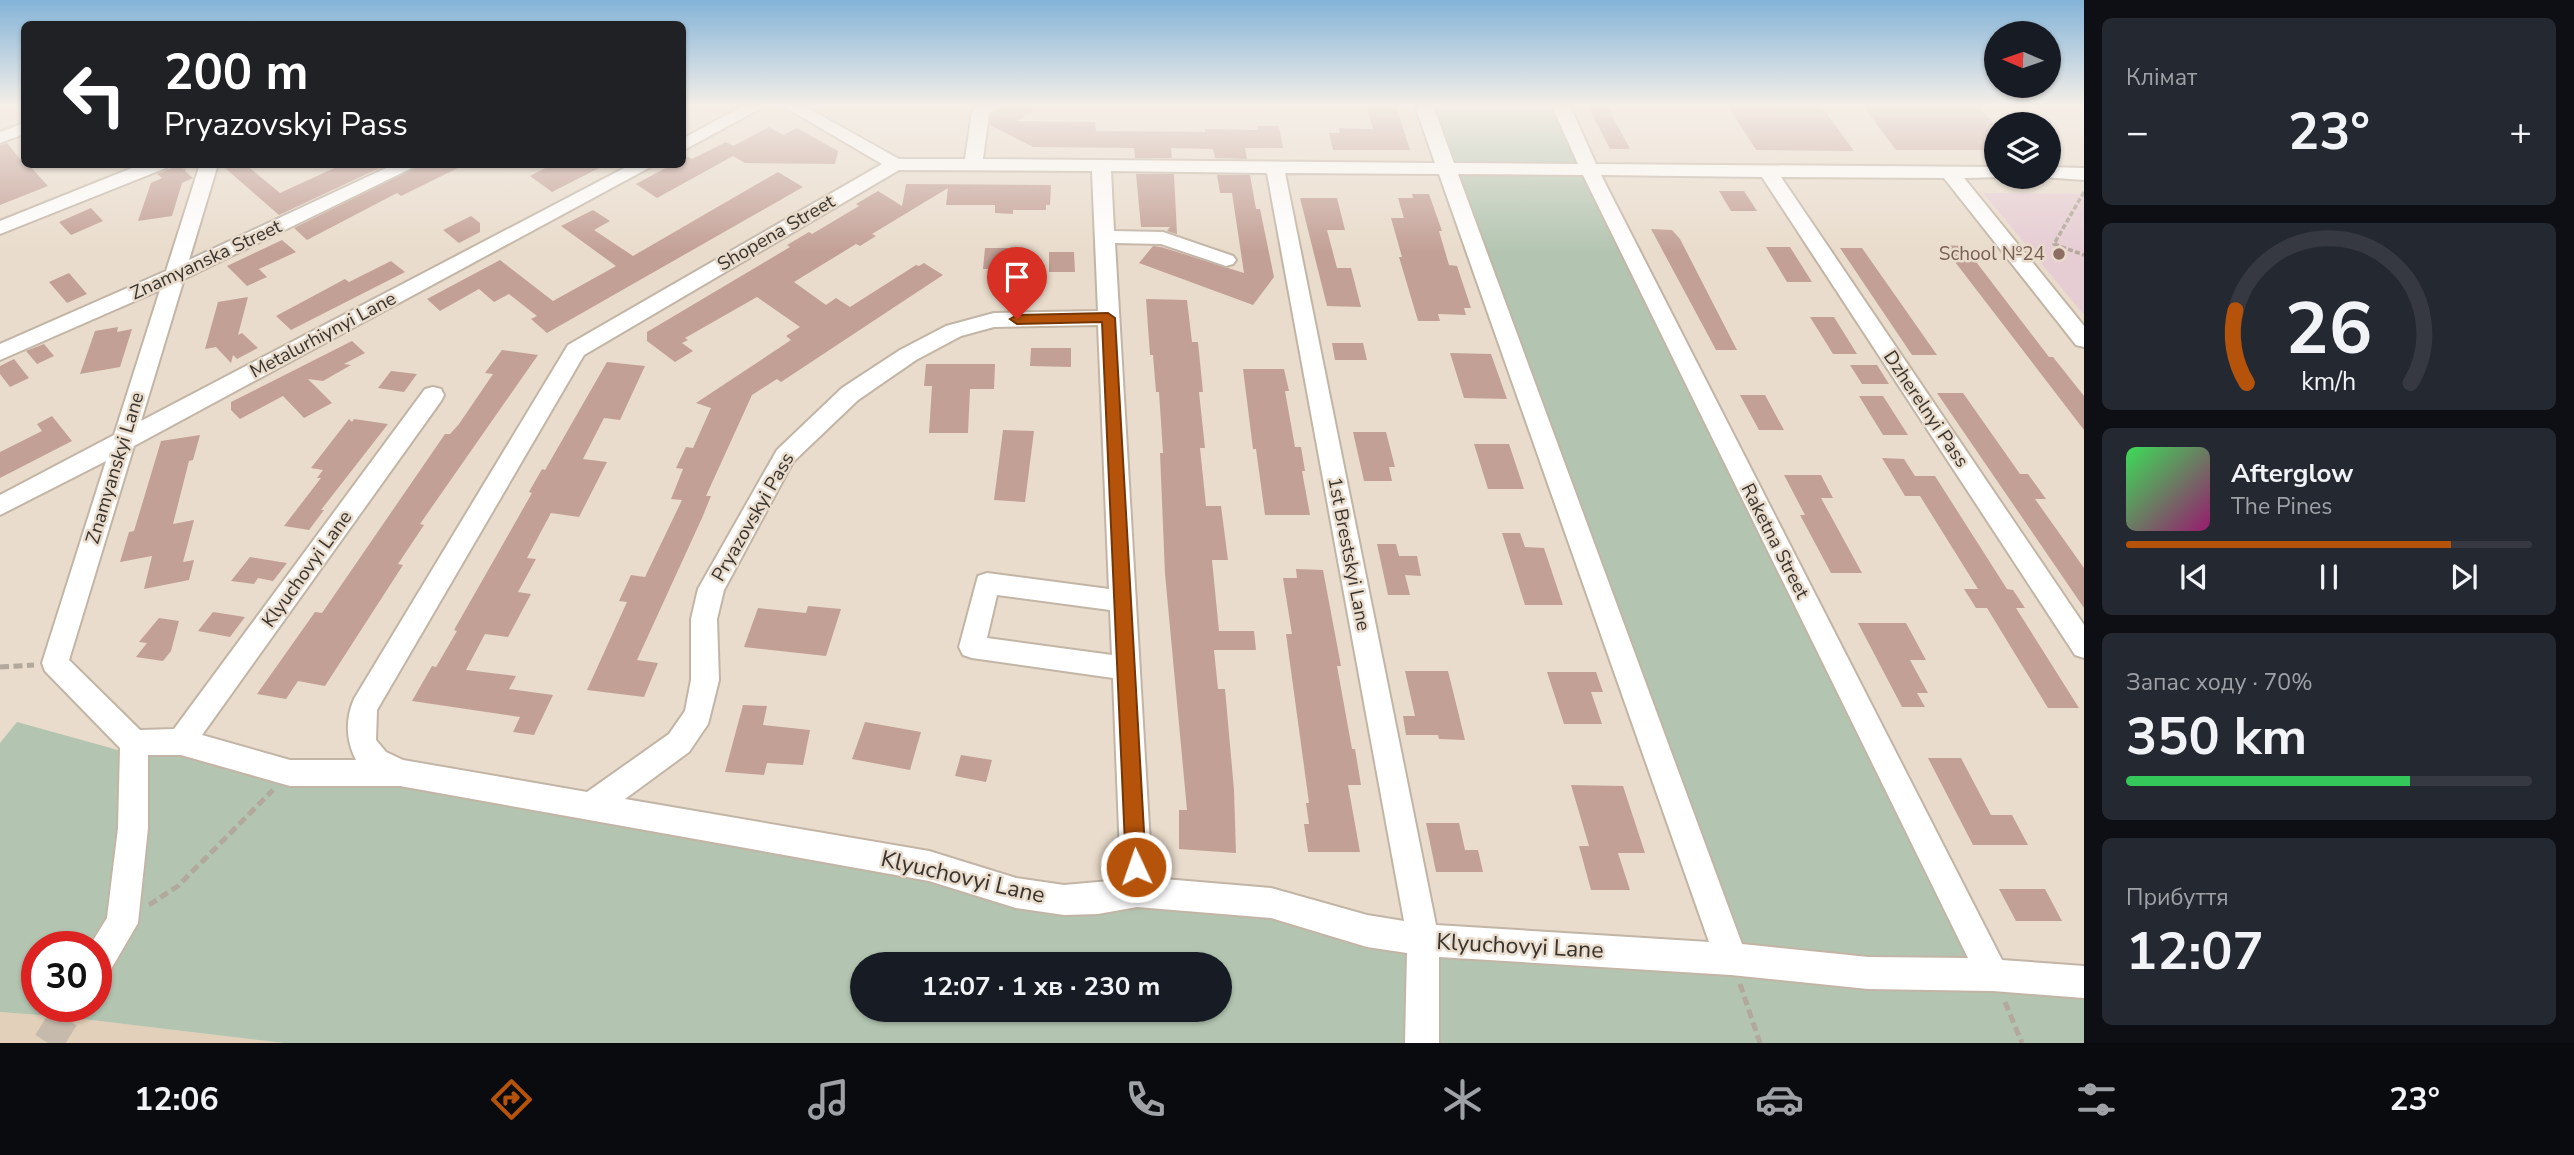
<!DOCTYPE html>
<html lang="uk">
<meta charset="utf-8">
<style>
:root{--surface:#171b24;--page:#242831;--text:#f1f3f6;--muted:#9ea1a6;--line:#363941;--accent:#b45309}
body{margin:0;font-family:"Nunito Sans",sans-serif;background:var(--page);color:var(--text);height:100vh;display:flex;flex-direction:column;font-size:26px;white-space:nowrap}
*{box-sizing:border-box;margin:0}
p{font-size:23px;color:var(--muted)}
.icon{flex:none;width:38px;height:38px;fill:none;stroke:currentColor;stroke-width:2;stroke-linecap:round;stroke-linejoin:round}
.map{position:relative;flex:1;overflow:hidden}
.panel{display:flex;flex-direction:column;gap:18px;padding:18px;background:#0d0f14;width:490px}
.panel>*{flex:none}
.top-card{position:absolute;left:21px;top:21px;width:665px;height:147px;border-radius:10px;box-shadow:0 2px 5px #0004;background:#202124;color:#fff;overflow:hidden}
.needle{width:46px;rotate:272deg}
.buttons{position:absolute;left:1984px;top:21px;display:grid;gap:14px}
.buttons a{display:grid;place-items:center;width:77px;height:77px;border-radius:50%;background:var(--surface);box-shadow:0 2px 5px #0004;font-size:35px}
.speed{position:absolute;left:21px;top:931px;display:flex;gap:14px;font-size:35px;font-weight:700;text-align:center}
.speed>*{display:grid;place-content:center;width:91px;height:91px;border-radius:50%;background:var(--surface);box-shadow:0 2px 5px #0004;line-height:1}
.speed .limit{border:10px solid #d22;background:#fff;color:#111}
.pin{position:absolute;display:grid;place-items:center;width:60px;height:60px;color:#fff;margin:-72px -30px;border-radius:50% 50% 50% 0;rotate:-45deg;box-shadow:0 0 7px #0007}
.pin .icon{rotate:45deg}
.me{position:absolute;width:77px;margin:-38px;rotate:357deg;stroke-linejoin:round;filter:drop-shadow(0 0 5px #0008)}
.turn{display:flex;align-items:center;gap:24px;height:147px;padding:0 28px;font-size:32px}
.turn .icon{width:91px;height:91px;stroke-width:2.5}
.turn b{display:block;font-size:49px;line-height:60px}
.big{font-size:52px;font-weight:700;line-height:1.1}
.panel .card{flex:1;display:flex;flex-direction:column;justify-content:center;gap:10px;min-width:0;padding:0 24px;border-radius:10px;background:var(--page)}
.panel .dial{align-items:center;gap:0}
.dial svg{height:182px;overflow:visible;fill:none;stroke:var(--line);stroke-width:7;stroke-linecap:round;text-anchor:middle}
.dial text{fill:var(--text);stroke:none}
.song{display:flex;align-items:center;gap:21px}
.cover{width:84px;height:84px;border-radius:10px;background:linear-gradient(135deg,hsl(130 70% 55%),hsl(320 70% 35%))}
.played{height:7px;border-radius:4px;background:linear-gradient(90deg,var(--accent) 80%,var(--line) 80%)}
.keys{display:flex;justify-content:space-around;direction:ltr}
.heat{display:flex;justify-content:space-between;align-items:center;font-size:38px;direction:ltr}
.charge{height:10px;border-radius:5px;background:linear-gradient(90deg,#34c759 70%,var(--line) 0)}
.trip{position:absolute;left:850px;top:952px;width:382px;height:70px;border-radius:35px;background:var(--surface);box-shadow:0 2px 5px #0004;font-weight:700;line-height:70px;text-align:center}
.dock{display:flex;height:112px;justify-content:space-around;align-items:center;background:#090b0e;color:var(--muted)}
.dock .icon{width:49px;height:49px}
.dock .current{color:var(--accent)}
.dock b{font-size:32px;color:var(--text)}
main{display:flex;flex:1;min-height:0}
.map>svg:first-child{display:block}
</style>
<main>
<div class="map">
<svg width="2084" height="1043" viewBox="0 0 2084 1043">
<rect width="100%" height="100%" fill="#e9dccc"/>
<path fill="#e2d0ba" d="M0,1012L66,1017L283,1043H0Z"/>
<path fill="#e6cdd4" d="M1983,193L2084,194V315Z"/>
<path fill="#b3c5b1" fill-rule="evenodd" d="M1431,106H1555L1989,987L2084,994V1043H284L66,1017L0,1012V743L17,722L129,753L175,751L396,781L1138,902L1735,970ZM37,947H96V1006H37ZM863,964H1220V1010H863Z"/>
<path fill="#c3a096" d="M1000,106H1041L1017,121L1095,122L1096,131L1205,132V129L1258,130L1257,126H1279L1283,148H1245L1247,159L1215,158L1213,149L1171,148L1172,158H1135L1134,148L1033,147L990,125L991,115Z
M1366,106H1396L1410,150H1333L1329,133H1340L1339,128L1373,129Z
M1588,106H1607L1630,149H1610Z
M1728,106H1821L1854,151L1756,150Z
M1863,106H1978L1997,127V150H1896Z
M769,127L783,135L797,128L838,151L835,164L745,163L733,156L657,198L636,184L673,164H682V159L688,157L692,159L726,142L733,146Z
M7,143L24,164H28L48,186L0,205V145Z
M226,164H245L280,193L343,164H388L279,215L224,167Z
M423,164H466L401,196L397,193L307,240L294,228Z
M553,164H607L552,192L530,176Z
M179,165L184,169L186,168L185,171L193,178L182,183L172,216L138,221L151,183L162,178L157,174Z
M778,172L803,187L547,333L531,319L537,316L509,294L494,302L479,289L440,311L427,299L500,260L553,301L616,266L561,226L593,210L610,221L594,230L633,256Z
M1136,174H1174L1177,234L1167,231L1170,227H1141Z
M1217,175H1250L1256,209H1260L1274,277L1253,305L1139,263L1153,246L1161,247L1244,273L1232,193H1220Z
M906,184L1051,185L1050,205H1046V210H1013V214L995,213V205H946L948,188L872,234L876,236L860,246L856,244L794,282L826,305L836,298L850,307L916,265L919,266L924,263L943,275L781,382L777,379L752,395L706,496H711L702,518L637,660L658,663L644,697L587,690L627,602L619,601L631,575L645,577L682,500L671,499L683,469L676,468L686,447L693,448L711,408L696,403L791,340L786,336L800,327L757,297L685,338L688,340L682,343L693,351L675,362L647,341V332L790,247L787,245L809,232L812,234L859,206L856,204L878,191L902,206Z
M1719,191H1744L1757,211H1731Z
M1412,194H1429L1442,231H1439L1449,265L1457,266L1471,308H1464L1466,315L1438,314L1440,321H1418L1399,257H1402L1391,218H1404L1398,198H1413Z
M1300,198H1337L1345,230H1327L1337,268H1351L1361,307L1327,306Z
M91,208L103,221L71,235L59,222Z
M471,216L480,223V232L459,243L443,230Z
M1651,229L1672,230L1680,239L1737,350H1716Z
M282,240L296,252L259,269L267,277L247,286L227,266Z
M1942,245L1964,246L2049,357H2053L2084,396V430Z
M1766,247H1790L1812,282H1787Z
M985,248H1015V269H983Z
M1840,248H1862L1937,355H1912Z
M1049,252H1074L1075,272H1049Z
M391,261L405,272L291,330L276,316L345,279L349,282Z
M69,273L87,294L67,303L49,282Z
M248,297L238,335L242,333L258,348L237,359L233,355L231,363L216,347L205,349L218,302Z
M1146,299L1187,300L1192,342H1198L1203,392H1199L1205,448H1200L1206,506H1221L1228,560H1212L1219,631H1254L1256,650H1214L1218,689H1225L1234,790L1236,853L1179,849V810H1187L1165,574L1160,453H1163L1159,392H1156L1153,355H1150Z
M1810,317H1834L1857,354H1833Z
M118,327L117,332L132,329L120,367L80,374L95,331Z
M352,341L365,353L344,364L351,365L323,381L308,379L332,403L304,418L283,396L240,419L231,410V402Z
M1332,343H1363L1367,360H1335Z
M44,344L54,356L37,364L26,351Z
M1031,348H1071V367L1030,366Z
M502,350L538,355L420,524L424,525L398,564L403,565L325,686L298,681L286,699L257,694L315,612L322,613L445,434H450L459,424L493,374L485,373Z
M1450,353L1491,354L1507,399L1464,398Z
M14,359L29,378L10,387L0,374V366Z
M607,362L645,366L620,420L604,418L583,459L607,462L579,517L551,513L527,558L536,559L518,592L531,594L508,637L485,634L466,670L516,676L509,689L553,695L534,735L513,732L520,717L412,701L432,666L436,667L457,631L454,630L532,493L529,492L542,469L545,470Z
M926,364H995L994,389H970L968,433H929L932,386H924Z
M1850,365H1877L1889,384H1862Z
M1243,369H1284L1289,391H1285L1295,447H1301L1305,471H1302L1310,515H1265L1256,449H1253Z
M391,371L417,374L404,392L378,388Z
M1937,393H1963L2020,474H2028L2046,499H2035L2084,568V608Z
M1740,395H1765L1784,430H1759Z
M1859,396H1883L1908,435H1883Z
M52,416L72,441L0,478V452L42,431L37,424Z
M349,419L352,422L354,419L388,424L321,510H324L309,530L284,526L321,478H317L323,470L311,468Z
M1003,430L1034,431L1025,502L994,500Z
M1353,432H1386L1395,467H1389L1392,481H1364Z
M200,435L193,460L189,461L173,524L194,520L183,562L194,560L189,580L144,589L152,556L120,562L129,532L134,531L161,441Z
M1474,444H1509L1524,489H1488Z
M1882,458L1904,459L1915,476H1935L2007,589L2013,590L2025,608H2016L2079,708H2048L1987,608H1976L1964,589H1978L1920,496H1905Z
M1784,475H1821L1833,498H1821L1862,573H1831L1800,515H1805Z
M1502,533H1520L1525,547L1544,548L1563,605H1525Z
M1377,544H1396L1399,556H1417L1421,576L1405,575L1410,595H1388Z
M250,557L287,563L273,581L258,578L254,584L231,581Z
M1296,569L1323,570L1341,666H1337L1352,749H1355L1361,785H1348L1360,852H1308L1304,824H1309L1306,803H1309L1286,634H1292L1283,578H1297Z
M808,606L841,609L826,656L744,647L758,608L806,613Z
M213,612L245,617L230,637L198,631Z
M159,618L179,621L171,651L163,661L136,657L147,643L139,642Z
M1858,623H1906L1926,660H1910L1928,693H1917L1925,707H1902Z
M1405,671H1448L1465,740L1439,739L1438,735H1406L1403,716H1415Z
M1547,672H1596L1603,692H1591L1602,724H1564Z
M743,705L767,706L763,725L810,730L803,765L767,763L764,775L725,772Z
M865,722L921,732L910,770L852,759Z
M961,755L992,760L986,782L955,776Z
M1928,758H1961L1991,815H2012L2028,845H1973Z
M1571,785L1623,786L1645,853H1618L1630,890H1591L1579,846H1589Z
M1426,823H1459L1465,850H1478L1483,872H1436Z
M1999,889H2045L2062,921H2016Z"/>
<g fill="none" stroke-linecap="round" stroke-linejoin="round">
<path stroke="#c6baac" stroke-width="30" stroke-dasharray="30 15" stroke-linecap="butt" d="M48,1043L71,1006"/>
<g stroke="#c2b5a6" stroke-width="4">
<path id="minor" d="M743,106H765L682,151V139Z
M783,106H804L899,159H965L972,112L978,106H998L989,114L983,159L1435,163L1415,106H1433L1454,163L1578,164L1552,106H1570L1596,164L1997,167V177H2004L1964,178L2084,326V347L2076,345L1944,178L1781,177L2084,625V658L2075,655L1762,177L1601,175L2002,960L2084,966V998L1993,991L1868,989L1731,975L1439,957V1043H1405L1407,953L1367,947L1271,918L1137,907L1098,914L1064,915L1016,908L929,881L400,786H290L181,755H148V828L138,923L107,976L96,981V947H89L107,918L118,828L120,748L45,671L42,663L106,461L0,515V495L114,435L160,290L0,360V344L166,271L200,164H218L189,260L395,164H420L184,279L141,421L632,164H656L134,446L69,660L140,730L174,729L425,389L433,387L441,389L444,395L441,401L202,735L290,760H356C346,740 345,720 354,699L568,345L882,164ZM899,170L1092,171L1098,311L994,313L946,326L900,350L842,388L777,450L698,589L691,619V680L685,711L669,734L587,792L403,760L386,752L376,740L377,710L584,355ZM1111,171L1267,173L1404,921L1367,915L1271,888L1152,878L1115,243L1161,244L1226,266L1233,264L1236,260L1233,256L1163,232L1114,231ZM1285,173L1439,174L1709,942L1436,925ZM1458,174L1583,175L1968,958L1868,957L1742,944ZM1098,325L1109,589L987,573L978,576L959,647L963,655L972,658L1113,678L1121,880L1064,885L1016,878L929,851L625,799L689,752L708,724L719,680L717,619L724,590L793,462L858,400L916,360L961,336L994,327ZM997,595L1110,610L1112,655L987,638Z
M24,123V134L0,143V132Z
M142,164H169L166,168L0,234V221Z
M2049,167L2084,168V180L2042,177H2049Z"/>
</g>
<path stroke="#b2a89b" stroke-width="3.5" stroke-dasharray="5 2.5" stroke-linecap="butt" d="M2012,182H2035
M2084,192L2054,244L2084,255"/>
<path stroke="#b2a89b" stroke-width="5" stroke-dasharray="9 4.5" stroke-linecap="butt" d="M0,667L34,665
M149,905L178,886L273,790
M1740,984L1760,1043
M2005,1002L2022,1043"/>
<use href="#minor" fill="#fff" fill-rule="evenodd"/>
</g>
<linearGradient id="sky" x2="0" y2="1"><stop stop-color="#84b4d8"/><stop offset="0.42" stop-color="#f5efe8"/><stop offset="1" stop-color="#f5efe8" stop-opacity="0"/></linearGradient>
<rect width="2084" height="252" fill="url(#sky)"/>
<path fill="#b45309" stroke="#753606" stroke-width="2" d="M1108,313L1115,318L1146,867L1143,874L1136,877L1129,874L1126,867L1102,322L1017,324L1010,319L1017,315Z"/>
<circle fill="#8d6e63" stroke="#e9dccc" stroke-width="2.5" cx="2059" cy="254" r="7"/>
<g text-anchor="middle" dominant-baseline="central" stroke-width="5" stroke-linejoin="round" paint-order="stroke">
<g font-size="19" fill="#38332d" stroke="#e9dccc">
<text transform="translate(776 233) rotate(-30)">Shopena Street</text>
<text transform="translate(206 260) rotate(-25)">Znamyanska Street</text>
<text transform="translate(323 335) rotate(-28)">Metalurhiynyi Lane</text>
<text transform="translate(1926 409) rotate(56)">Dzherelnyi Pass</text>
<text transform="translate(115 468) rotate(-73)">Znamyanskyi Lane</text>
<text transform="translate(753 517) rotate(-60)">Pryazovskyi Pass</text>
<text transform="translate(1775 541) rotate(63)">Raketna Street</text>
<text transform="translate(1349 554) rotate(79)">1st Brestskyi Lane</text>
<text transform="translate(307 569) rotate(-54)">Klyuchovyi Lane</text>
</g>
<g font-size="19" fill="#785e54" stroke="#e9dccc" text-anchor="end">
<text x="2045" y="254">School №24</text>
</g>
<g font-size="23" fill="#38332d" stroke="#e9dccc">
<text transform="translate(963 877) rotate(13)">Klyuchovyi Lane</text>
<text transform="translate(1520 946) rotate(3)">Klyuchovyi Lane</text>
</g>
</g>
</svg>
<div class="buttons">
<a><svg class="needle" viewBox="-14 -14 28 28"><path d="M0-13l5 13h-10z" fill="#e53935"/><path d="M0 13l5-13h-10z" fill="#9ea1a6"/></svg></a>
<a><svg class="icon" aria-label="layers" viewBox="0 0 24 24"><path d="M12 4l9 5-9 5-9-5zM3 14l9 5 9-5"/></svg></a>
</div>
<div class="speed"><div class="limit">30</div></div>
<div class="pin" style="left:1017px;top:319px;background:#d93025"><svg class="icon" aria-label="arrive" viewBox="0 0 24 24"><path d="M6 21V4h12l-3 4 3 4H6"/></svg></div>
<svg class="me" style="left:1136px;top:867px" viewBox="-20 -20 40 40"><circle r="17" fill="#b45309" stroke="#fff" stroke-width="3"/><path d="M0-11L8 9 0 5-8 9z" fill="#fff"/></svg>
<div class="trip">12:07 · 1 хв · 230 m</div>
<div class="top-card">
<div class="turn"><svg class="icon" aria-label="left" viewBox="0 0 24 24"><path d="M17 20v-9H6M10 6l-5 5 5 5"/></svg><div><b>200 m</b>Pryazovskyi Pass</div></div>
</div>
</div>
<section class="panel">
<div class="card"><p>Клімат</p>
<div class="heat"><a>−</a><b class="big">23°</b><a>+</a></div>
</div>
<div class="card dial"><svg viewBox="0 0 100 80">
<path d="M14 69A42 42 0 1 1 86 69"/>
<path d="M14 69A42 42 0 0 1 9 37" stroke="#b45309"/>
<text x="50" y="56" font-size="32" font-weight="700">26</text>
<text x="50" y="72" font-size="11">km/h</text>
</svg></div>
<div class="card">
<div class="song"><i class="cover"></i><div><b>Afterglow</b><p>The Pines</p></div></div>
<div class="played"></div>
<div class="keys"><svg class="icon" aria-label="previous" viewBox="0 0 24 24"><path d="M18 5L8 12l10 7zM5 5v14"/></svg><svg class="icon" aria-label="pause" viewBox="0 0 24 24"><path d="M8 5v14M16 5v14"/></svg><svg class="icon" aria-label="next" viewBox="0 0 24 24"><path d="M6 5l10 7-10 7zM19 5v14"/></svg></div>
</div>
<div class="card"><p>Запас ходу · 70%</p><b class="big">350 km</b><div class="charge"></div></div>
<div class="card"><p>Прибуття</p><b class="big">12:07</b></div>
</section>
</main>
<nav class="dock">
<b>12:06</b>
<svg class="icon current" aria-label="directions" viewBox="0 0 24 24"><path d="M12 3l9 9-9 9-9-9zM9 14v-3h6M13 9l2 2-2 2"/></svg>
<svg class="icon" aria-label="music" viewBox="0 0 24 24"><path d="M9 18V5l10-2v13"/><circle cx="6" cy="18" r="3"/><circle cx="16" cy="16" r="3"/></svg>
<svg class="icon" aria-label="phone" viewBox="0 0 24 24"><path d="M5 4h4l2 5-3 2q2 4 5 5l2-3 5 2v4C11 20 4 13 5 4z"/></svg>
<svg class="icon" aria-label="climate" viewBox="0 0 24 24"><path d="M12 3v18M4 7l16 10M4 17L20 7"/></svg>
<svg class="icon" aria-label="car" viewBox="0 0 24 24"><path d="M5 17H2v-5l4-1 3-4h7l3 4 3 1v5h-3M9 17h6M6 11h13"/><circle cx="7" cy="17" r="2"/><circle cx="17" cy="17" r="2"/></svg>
<svg class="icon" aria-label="filters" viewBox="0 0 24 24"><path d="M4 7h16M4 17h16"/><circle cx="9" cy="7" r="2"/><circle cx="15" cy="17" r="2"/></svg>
<b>23°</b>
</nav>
